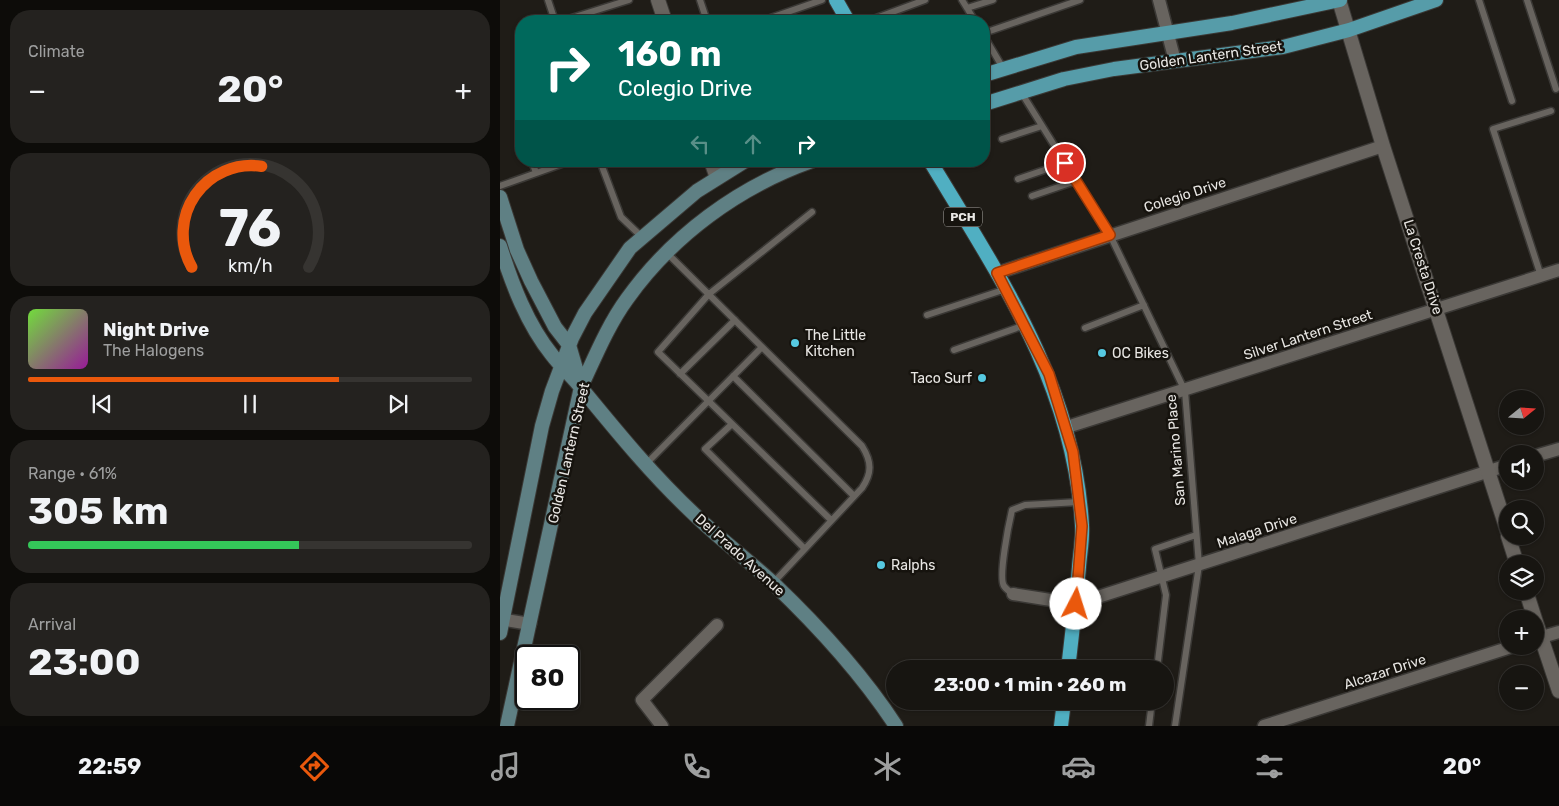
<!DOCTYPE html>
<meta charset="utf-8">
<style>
:root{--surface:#171511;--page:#24221f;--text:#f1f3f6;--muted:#9e9f9f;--line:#363431;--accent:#ea580c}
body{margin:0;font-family:Rubik,sans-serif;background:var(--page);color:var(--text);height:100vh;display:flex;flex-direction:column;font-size:19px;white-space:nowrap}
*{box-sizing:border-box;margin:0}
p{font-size:16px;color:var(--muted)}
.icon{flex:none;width:28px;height:28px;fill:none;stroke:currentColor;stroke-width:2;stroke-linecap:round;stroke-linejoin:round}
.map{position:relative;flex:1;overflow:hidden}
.side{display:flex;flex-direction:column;gap:10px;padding:10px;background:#0d0c09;width:500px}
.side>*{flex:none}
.top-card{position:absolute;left:15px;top:15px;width:475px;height:152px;border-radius:20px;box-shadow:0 1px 4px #0004,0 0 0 1px var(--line);background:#00695c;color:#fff;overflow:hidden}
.needle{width:32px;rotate:72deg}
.tools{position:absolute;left:999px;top:390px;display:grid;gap:10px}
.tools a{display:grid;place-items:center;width:45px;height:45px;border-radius:50%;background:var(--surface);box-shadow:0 1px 4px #0004,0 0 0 1px var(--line);font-size:25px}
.speed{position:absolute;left:15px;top:645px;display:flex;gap:10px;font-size:25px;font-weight:700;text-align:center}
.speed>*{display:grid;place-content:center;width:65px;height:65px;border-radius:50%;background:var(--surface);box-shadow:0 1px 4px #0004,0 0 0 1px var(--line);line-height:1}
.speed .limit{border:2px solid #111;border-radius:8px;background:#fff;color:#111}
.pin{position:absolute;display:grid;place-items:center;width:42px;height:42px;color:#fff;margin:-21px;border:2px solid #fff;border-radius:50%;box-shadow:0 1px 5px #0007}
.me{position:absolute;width:55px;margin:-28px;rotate:5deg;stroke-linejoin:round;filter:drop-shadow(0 0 4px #0008)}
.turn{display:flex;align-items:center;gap:18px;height:105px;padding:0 20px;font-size:22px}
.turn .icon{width:65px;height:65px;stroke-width:2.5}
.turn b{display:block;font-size:35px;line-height:42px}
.lanes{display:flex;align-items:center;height:48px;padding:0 20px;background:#0003;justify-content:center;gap:25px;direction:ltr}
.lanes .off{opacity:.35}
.big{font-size:38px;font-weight:700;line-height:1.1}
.side .card{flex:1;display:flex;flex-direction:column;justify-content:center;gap:8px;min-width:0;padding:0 18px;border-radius:20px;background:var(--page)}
.side .dial{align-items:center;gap:0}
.dial svg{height:130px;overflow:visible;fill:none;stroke:var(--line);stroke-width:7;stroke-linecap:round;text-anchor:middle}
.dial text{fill:var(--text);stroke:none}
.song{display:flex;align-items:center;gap:15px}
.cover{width:60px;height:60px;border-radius:8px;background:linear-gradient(135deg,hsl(100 70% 55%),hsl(300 70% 35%))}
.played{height:5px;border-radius:2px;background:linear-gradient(90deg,var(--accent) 70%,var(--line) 70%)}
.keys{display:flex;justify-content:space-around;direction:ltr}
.heat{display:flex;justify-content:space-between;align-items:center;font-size:28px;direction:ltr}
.charge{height:8px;border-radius:4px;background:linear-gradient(90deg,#34c759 61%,var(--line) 0)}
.trip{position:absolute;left:386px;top:660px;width:288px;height:50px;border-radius:25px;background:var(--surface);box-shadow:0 1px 4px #0004,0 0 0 1px var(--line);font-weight:700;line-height:50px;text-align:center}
.tab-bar{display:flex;height:80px;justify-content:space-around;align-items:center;background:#090807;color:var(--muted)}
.tab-bar .icon{width:35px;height:35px}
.tab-bar .on{color:var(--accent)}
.tab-bar b{font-size:22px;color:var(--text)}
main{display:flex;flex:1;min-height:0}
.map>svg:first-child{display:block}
</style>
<main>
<section class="side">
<div class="card"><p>Climate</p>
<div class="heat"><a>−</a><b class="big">20°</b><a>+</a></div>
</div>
<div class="card dial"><svg viewBox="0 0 100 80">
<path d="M14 69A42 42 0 1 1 86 69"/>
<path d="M14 69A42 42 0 0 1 57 7" stroke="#ea580c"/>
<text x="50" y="56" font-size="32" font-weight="700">76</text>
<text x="50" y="72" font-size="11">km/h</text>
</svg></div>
<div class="card">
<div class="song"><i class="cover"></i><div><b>Night Drive</b><p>The Halogens</p></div></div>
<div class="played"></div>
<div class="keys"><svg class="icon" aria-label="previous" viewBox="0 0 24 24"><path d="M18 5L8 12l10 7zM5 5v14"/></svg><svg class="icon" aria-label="pause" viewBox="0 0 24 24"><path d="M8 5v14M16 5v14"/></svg><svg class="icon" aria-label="next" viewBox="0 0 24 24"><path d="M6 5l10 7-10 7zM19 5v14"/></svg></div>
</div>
<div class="card"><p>Range · 61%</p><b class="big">305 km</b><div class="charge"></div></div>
<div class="card"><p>Arrival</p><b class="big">23:00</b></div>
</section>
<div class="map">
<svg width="1059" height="726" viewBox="0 0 1059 726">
<rect width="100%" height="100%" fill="#1f1c17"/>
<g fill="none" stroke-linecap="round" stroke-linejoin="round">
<g stroke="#3a3835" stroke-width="9">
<path id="service" d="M48,0L55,21
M200,0L207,21
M462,0L475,21
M979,0L1012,101
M1027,0L1056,89
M467,8L493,0
M62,21L129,0
M262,21L322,0
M368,21L425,0
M484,33L580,0
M484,36L503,68
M521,92L610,235L685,391L699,565L675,726
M21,123V125
M502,139L542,126
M32,161L36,173
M100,161L121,217L142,237
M518,179L565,163
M0,186L70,161
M532,196L576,181
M312,212L209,294L158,352L331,520
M167,253L362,446C372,462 372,473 362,488L273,583
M1041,276L993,129L1051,111
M427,315L506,289
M585,328L644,305
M454,350L525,325
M180,374L235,320
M233,376L354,496
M232,424L205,449L304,548
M146,464L262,347
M513,594C510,592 506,589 504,586C498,577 509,523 512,510L525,505L579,502
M657,669L666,595L655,549L696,535
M649,726L652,701"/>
</g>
<g stroke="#3a3835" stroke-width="15">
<path id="minor" d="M659,0L675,61
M497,273L883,146
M567,427L1059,270
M1035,456L1059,449
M513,594L576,604L1008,465
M0,619L30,624
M1035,639L1059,632
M162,726L142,700L217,625
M764,726L1014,646"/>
</g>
<g stroke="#3a3835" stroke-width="16">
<path id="tertiary" d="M158,0L165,21
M839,0L883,146L1008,533
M211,161L217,178
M1008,536L1017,564
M1026,591L1035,619
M1035,619L1059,691"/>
</g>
<g stroke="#3a3835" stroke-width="16">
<path id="secondary" d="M0,197L17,250L31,281L55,327L69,345L81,386
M0,246C12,284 27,324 52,355C61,367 73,377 82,389C118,433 154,477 196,516C220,539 248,560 273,583C318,626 362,674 396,726
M0,633L42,426L52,391L72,338L85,313L130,248L197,191L245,161
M7,726L81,387C95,357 108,325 127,299C172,236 238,187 312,161"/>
</g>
<g stroke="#3a3835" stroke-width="16">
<path id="primary" d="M484,75L576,47L732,23L840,0
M484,104L564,79L614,69L783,47L849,30L936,0"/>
</g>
<g stroke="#3a3835" stroke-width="16">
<path id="trunk" d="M336,0L348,21
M430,161C500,277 574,385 582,525C583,539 580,553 579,567C576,601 572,635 568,669
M561,726L564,701"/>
</g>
<use href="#service" stroke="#68645f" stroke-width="6"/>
<use href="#minor" stroke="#68645f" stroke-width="12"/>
<use href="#tertiary" stroke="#68645f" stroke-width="14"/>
<use href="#secondary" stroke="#5f8084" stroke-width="14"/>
<use href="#primary" stroke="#569ca9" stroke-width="14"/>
<use href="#trunk" stroke="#50afc2" stroke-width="14"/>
</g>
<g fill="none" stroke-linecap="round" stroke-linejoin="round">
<g stroke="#983908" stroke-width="12">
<path id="route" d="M565,163L610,235L497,273L549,374L573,452L582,526L576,604"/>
</g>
<use href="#route" stroke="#ea580c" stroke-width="9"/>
</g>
<g fill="#56c9e1" stroke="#16130e" stroke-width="2">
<circle cx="295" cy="343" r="5"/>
<circle cx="602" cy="353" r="5"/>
<circle cx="482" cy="378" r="5"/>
<circle cx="381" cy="565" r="5"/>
</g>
<g text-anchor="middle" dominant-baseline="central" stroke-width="5" stroke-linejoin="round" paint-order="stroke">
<rect fill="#16130e" stroke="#aaa7a4" stroke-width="1" x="444" y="207.5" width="38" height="19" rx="4"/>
<g font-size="12" font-weight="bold" fill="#e9e7e4">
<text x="463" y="217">PCH</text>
</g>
<g font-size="14" fill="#e9e7e4" stroke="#16130e">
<text transform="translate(711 56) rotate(-8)">Golden Lantern Street</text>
<text transform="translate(685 195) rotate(-18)">Colegio Drive</text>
<text transform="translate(923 267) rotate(72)">La Cresta Drive</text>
<text transform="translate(808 335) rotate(-18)">Silver Lantern Street</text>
<text transform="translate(676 450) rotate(-95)">San Marino Place</text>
<text transform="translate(69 453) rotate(-77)">Golden Lantern Street</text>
<text transform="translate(757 531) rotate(-18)">Malaga Drive</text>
<text transform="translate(240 555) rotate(42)">Del Prado Avenue</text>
<text transform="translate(885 672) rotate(-18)">Alcazar Drive</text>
</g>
<g font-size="14" fill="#e9e7e4" stroke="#16130e" text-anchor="start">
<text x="305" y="335">The Little<tspan x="305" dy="16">Kitchen</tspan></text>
<text x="612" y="353">OC Bikes</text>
<text x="472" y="378" text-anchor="end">Taco Surf</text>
<text x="391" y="565">Ralphs</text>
</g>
</g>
</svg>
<div class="tools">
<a><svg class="needle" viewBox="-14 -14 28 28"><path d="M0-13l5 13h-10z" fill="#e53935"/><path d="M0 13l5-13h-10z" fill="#9e9f9f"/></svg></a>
<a><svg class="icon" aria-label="sound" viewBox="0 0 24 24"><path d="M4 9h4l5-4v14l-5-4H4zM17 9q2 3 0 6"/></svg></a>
<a><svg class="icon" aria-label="search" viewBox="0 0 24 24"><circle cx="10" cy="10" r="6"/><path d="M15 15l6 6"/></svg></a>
<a><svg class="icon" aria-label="layers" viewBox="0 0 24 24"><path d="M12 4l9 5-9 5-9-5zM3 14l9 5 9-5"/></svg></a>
<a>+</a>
<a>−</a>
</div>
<div class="speed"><div class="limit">80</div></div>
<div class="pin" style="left:565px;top:163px;background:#d93025"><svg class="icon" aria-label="arrive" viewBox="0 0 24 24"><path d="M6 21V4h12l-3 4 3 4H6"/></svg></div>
<svg class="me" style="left:576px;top:604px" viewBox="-20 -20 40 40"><circle r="19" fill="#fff"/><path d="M0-13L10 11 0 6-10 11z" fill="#ea580c"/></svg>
<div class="trip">23:00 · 1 min · 260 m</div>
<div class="top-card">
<div class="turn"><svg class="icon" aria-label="right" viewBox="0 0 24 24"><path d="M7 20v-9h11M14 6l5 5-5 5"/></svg><div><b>160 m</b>Colegio Drive</div></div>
<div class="lanes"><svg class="icon off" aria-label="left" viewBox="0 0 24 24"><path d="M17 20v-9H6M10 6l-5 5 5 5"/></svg><svg class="icon off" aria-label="ahead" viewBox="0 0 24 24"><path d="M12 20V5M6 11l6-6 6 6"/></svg><svg class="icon" aria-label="right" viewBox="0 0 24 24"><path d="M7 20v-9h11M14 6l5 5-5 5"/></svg></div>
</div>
</div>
</main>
<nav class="tab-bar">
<b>22:59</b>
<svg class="icon on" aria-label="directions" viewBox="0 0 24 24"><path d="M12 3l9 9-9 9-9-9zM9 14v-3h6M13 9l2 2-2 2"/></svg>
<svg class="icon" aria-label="music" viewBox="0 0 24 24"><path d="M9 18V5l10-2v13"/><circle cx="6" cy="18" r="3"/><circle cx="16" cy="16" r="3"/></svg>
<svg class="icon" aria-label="phone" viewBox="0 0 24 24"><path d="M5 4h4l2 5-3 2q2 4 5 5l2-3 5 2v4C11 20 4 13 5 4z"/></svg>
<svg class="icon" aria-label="climate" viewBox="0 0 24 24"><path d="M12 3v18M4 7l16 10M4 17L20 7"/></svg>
<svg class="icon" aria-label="car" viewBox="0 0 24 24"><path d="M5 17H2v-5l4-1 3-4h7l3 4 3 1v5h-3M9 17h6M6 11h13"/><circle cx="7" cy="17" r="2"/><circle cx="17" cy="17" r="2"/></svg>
<svg class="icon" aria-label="filters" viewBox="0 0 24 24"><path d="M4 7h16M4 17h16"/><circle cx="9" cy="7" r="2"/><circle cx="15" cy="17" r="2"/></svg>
<b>20°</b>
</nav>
